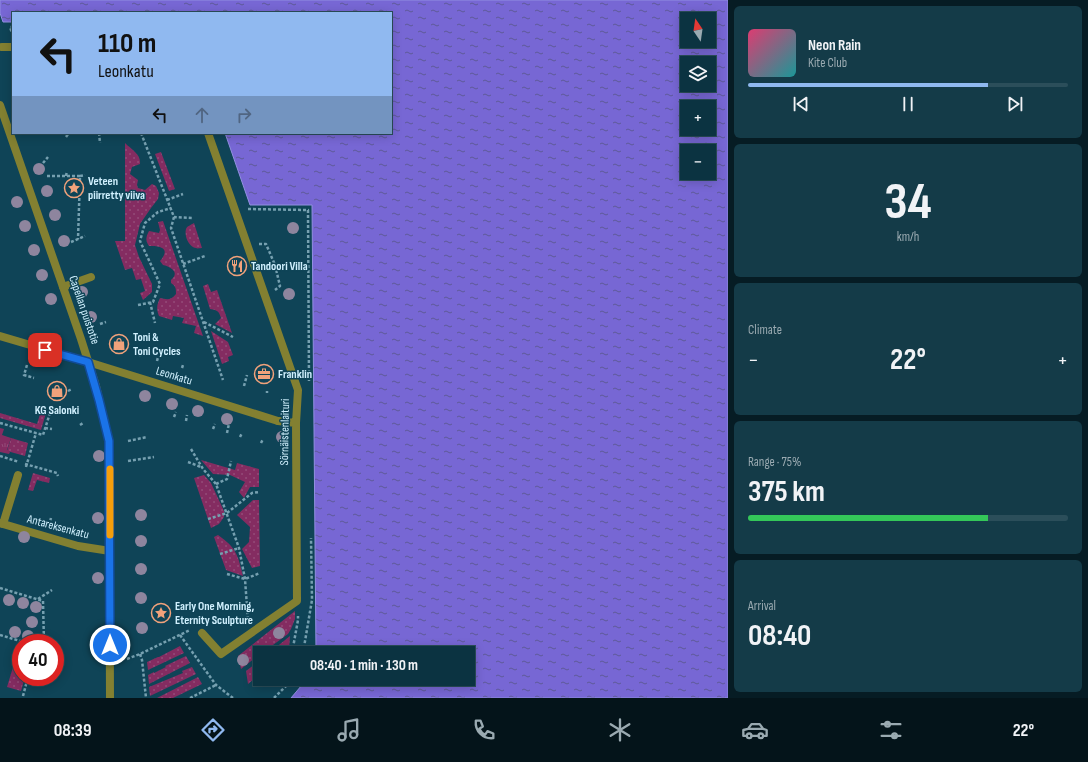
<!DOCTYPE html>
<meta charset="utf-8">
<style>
:root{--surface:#0b3341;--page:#143b48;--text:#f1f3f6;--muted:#9aaab1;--line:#2b4e5a;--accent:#90b9f0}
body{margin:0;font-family:"Sofia Sans Condensed",sans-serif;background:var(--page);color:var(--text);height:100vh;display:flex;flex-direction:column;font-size:15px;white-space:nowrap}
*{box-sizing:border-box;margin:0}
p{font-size:13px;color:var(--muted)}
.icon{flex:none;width:22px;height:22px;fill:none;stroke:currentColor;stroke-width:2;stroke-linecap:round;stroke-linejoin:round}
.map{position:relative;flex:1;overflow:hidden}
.side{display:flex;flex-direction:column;gap:6px;padding:6px;background:#061c24;width:360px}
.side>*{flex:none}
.hud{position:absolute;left:12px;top:12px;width:380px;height:122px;border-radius:0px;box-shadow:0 2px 10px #0003,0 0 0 1px var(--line);background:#90b9f0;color:#111;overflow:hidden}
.needle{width:26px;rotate:347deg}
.buttons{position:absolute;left:680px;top:12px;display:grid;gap:8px}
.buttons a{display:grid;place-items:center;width:36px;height:36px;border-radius:0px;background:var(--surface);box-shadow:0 2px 10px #0003,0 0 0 1px var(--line);font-size:20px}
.speed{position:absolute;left:12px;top:634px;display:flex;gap:8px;font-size:20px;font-weight:700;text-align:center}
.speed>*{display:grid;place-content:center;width:52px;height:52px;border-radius:50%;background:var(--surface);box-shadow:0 2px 10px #0003,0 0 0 1px var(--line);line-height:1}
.speed .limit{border:6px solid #d22;background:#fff;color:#111}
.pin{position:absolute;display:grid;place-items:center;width:34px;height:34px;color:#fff;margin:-17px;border-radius:8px;box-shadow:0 2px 6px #0006}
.me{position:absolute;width:44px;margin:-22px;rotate:0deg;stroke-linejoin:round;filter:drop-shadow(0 0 3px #0008)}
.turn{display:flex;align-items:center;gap:14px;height:84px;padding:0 20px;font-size:18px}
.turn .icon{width:52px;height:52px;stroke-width:2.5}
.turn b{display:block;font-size:28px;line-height:34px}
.lanes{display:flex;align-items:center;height:38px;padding:0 20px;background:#0003;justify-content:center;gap:20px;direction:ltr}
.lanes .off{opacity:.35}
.big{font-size:30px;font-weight:700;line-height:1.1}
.side .widget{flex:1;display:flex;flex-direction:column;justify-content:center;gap:6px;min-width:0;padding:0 14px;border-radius:6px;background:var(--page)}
.side .dial{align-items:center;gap:0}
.dial b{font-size:52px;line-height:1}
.song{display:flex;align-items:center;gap:12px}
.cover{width:48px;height:48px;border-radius:6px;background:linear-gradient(135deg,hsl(340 70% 55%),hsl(180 70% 35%))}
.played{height:4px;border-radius:2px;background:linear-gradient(90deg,var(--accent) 75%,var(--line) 75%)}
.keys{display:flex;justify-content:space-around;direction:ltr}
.heat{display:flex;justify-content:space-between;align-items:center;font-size:22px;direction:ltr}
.charge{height:6px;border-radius:3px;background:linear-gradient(90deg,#34c759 75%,var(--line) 0)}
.trip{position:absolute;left:253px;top:646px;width:222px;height:40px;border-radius:0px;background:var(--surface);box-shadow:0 2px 10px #0003,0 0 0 1px var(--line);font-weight:700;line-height:40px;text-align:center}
.menu{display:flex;height:64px;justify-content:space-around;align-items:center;background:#04141a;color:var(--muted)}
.menu .icon{width:28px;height:28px}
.menu .on{color:var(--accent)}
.menu b{font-size:18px;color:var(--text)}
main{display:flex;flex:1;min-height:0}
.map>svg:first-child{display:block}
</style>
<main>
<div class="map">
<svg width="728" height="698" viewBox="0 0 728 698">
<defs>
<pattern id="grass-dots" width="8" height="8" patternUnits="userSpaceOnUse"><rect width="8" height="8" fill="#842c61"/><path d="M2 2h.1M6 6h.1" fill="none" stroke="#944b79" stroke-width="1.8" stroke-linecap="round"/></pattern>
<pattern id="park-tufts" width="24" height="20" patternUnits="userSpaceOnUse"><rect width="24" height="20" fill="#842c61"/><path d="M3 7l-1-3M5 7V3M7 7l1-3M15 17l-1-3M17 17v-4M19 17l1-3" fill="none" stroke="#944b79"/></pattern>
<pattern id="water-ripples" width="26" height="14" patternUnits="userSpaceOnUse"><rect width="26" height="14" fill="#7767d4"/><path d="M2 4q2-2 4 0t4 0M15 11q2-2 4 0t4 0" fill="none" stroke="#5d5997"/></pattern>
</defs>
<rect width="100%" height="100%" fill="#0f4457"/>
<path fill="url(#grass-dots)" d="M125,143C132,150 141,154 140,164L132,167L130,174L138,180L137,185L138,188L145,190L152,184L156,186L159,193L158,199L151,208L140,224L135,245L139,257L152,284V292L143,300L140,293L145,291L141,279L136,280L132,268L125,270L115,241H125Z
M161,152L175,189L169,191L155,154Z
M163,221L203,336L194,333L196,326L182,323L184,318L173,316L172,320L159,316C156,308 157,305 160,298C168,300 171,300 176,294C176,289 176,286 171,283V280C180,272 171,267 163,265L160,261C162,259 163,257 164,255C168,246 154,246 149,246C145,240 146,237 149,231L159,233L160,230L158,222Z
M194,223L202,248C201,248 197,249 196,248C189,247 184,236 186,229C187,226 191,225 194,223Z
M208,284L211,292L217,290L232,333L215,324L221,318C219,311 217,310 210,309L203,286Z
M211,331L228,342L233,355L228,357L229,361L222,364Z
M41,411L46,413L41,430L0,418V413L37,424Z
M11,438L28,443L25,456L7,451Z
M201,460L235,470L237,463L259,469V487H250L244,498L239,492L245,482L230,475L213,474Z
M33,473L50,478L49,483L37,480L33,491L28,490Z
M204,475L211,483L224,511V517L219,524L211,528L194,478Z
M253,500H259L260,566L252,568L242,549L249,542L250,527L237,515Z
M218,535C237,548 238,556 243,576L226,570L214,537Z
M295,611V619L291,629L288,634L262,653H260V654L241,669L238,656Z
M290,636L289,650L285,653H269Z
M20,644L21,645V677H25L21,691L7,687Z
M180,646L184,653L148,670L147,662L158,657H159Z
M186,656L190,663L149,684L148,675L154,672V673L166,667L165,666Z
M260,660V674L248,684L246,671Z
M192,667L196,674L150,696L149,687L183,673L182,671Z
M198,677L202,684L173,698H157Z"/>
<path fill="url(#park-tufts)" d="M0,428L4,429L2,435L11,438L7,450L10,452L9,454L0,452Z"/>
<path fill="url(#water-ripples)" stroke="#9290e1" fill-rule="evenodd" d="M0,0H728V698H291L307,679H468V653H316L312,205H250L225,133H391V13H13V22H3L0,13ZM687,19H709V41H687ZM687,63H709V85H687ZM687,107H709V129H687ZM687,151H709V173H687Z"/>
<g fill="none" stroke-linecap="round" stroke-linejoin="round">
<path stroke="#76a0b0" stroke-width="2.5" stroke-dasharray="3 2" stroke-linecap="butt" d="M13,36L10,27H13
M99,133L100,143
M141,133L174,217L192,218
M66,137L69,133
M43,163L48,157
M47,176H80L78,239
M66,176L67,171
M80,176L85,175
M167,200L183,194
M248,209L308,210L309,381
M174,217L171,228L223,380
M71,242L85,236
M259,244H266L275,265L280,286L275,290
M183,264L205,256
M275,265L309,267
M150,302L155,323
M138,305L153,302L160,284L140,241L145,223L158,212L171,208
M204,322L233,337
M100,324L106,322
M139,356L140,353
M157,361L158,357
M27,365L24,375L34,378
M182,368L183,365
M244,386L247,375
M68,391L72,389
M267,393V391
M174,417L176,412
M186,421L187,415
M0,423L43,435L50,413
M80,425L83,423
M45,428L52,429
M213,429L215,424
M227,433L230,419
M240,437L242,433
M128,441L147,437
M261,443L263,439
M191,449L203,469L216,484L239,548L245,579L248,621
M0,456L19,462
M128,461L154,457
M188,462L196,465L203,468
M25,464L57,473L58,476
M26,467L36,433
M216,484L227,479L231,461
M208,519L227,513L252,493L259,492
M49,525L51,518
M220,554L239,548
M227,574L245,579L260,573
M0,588L43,601L44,643
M38,599L52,590
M0,635L27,643
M180,635L216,685L233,698
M292,653L298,620V616
M303,653L312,600L311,538
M140,654L142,660L146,698
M127,659L140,654L190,630
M287,686L296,679
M23,696L28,677
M190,698L216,685
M274,698L286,686L288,679"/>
<path stroke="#838031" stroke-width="8" d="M63,287L91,277
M3,524L18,475"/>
<path stroke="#838031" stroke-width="8" d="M2,47H13
M278,421L296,423
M202,633L221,654L297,601L296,423L298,390L208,133"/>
<path stroke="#838031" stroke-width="8" d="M88,362L278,421
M0,523L78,546L110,551"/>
<path stroke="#838031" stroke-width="8" d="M0,105L81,339L96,386L109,441L110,698
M0,336L88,362"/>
</g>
<g fill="#8e859e">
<circle cx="39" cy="169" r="6"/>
<circle cx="47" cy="191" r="6"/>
<circle cx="17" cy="202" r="6"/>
<circle cx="55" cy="215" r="6"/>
<circle cx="25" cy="226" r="6"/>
<circle cx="293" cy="228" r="6"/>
<circle cx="64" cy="241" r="6"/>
<circle cx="34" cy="250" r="6"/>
<circle cx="42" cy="275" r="6"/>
<circle cx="82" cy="292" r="6"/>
<circle cx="289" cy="294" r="6"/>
<circle cx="51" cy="299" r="6"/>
<circle cx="91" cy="317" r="6"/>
<circle cx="145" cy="396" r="6"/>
<circle cx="172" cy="404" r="6"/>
<circle cx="198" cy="411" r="6"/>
<circle cx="227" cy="419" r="6"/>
<circle cx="282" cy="437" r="6"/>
<circle cx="99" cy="456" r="6"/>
<circle cx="141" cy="515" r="6"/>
<circle cx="98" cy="518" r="6"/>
<circle cx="24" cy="537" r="6"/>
<circle cx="141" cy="541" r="6"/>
<circle cx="141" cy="569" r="6"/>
<circle cx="98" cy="578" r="6"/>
<circle cx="141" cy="598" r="6"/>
<circle cx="9" cy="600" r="6"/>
<circle cx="23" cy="603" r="6"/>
<circle cx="36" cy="607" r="6"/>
<circle cx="32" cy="622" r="6"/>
<circle cx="142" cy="628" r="6"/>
<circle cx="15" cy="632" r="6"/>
<circle cx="279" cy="633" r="6"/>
<circle cx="28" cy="636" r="6"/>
<circle cx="99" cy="639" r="6"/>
<circle cx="243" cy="660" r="6"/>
</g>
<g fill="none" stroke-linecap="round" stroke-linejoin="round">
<g stroke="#114b97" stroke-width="10">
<path id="route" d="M45,350L88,362L99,400L109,441L110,645"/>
</g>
<use href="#route" stroke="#1a73e8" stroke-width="7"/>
<path stroke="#f59e0b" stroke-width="7" d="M110,469V535"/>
</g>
<defs>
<g id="sight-ring" transform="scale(1)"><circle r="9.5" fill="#0f4457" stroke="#f1a27b" stroke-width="1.5"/><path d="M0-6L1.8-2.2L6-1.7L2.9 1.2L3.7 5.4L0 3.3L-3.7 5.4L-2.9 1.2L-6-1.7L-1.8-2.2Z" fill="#f1a27b"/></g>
<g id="restaurant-ring" transform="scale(1)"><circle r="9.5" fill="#0f4457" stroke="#f1a27b" stroke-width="1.5"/><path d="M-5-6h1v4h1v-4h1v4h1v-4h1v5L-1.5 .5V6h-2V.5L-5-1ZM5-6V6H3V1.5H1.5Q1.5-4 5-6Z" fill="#f1a27b"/></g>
<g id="shop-ring" transform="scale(1)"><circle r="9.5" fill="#0f4457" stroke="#f1a27b" stroke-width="1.5"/><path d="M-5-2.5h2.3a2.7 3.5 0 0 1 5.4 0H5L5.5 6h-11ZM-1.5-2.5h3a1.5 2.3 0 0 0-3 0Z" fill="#f1a27b"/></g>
<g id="office-ring" transform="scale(1)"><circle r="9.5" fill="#0f4457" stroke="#f1a27b" stroke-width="1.5"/><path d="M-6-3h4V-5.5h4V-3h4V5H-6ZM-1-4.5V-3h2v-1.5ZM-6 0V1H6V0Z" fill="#f1a27b"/></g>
</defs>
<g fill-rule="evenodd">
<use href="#sight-ring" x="74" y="188"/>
<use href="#restaurant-ring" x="237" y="266"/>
<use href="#shop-ring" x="119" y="344"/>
<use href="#office-ring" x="264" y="374"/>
<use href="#shop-ring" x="57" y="391"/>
<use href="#sight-ring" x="161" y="613"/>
</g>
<g text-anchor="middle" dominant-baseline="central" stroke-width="3" stroke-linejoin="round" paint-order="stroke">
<g font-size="12" font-weight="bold" fill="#d0f0fe" stroke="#0f4457" text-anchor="start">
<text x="88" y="181">Veteen<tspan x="88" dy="14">piirretty viiva</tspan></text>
<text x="251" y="266">Tandoori Villa</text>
<text x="133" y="337">Toni &amp;<tspan x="133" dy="14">Toni Cycles</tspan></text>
<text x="278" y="374">Franklin</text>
<text x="57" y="410" text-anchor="middle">KG Salonki</text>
<text x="175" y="606">Early One Morning,<tspan x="175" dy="14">Eternity Sculpture</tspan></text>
</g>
<g font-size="12" fill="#d0f0fe" stroke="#0f4457">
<text transform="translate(84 310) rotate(71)">Capellan puistotie</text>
<text transform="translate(174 376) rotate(17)">Leonkatu</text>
<text transform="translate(285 432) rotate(-89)">Sörnäistenlaituri</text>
<text transform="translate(58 527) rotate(15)">Antareksenkatu</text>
</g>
</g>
</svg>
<div class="buttons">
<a><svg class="needle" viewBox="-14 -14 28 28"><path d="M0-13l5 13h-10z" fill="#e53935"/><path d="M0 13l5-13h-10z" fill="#9aaab1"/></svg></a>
<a><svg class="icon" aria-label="layers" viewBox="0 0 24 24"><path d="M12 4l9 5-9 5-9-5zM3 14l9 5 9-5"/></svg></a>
<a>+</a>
<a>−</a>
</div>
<div class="speed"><div class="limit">40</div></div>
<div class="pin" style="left:45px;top:350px;background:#d93025"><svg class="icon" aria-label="arrive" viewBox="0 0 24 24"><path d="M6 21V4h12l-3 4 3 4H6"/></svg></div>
<svg class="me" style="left:110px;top:645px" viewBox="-20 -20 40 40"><circle r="17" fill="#1a73e8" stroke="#fff" stroke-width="3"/><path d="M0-11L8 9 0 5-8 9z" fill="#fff"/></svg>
<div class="trip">08:40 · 1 min · 130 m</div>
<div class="hud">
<div class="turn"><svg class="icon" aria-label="left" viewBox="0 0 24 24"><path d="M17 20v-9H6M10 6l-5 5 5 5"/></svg><div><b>110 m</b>Leonkatu</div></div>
<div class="lanes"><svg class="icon" aria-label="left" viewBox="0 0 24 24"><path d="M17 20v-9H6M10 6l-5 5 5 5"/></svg><svg class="icon off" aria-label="ahead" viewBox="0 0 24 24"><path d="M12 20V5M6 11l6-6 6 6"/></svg><svg class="icon off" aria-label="right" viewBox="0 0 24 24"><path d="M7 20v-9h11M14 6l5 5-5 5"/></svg></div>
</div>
</div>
<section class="side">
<div class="widget">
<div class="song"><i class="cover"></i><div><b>Neon Rain</b><p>Kite Club</p></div></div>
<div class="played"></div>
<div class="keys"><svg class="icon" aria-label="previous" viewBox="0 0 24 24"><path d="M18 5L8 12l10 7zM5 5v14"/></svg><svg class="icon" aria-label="pause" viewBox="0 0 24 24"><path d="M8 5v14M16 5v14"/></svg><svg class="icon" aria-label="next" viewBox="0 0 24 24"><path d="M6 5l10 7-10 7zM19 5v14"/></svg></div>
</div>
<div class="widget dial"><b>34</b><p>km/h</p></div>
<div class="widget"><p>Climate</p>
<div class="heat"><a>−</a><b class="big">22°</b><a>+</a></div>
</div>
<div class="widget"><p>Range · 75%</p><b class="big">375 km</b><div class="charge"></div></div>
<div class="widget"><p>Arrival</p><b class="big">08:40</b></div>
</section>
</main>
<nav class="menu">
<b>08:39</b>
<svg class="icon on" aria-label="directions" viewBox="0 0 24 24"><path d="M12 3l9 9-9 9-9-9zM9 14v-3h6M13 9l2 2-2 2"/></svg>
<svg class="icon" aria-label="music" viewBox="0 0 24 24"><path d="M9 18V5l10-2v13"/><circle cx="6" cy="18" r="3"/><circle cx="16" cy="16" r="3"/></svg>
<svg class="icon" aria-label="phone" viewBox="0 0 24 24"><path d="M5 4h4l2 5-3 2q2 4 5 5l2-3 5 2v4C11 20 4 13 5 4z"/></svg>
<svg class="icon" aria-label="climate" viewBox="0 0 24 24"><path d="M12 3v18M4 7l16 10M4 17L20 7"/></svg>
<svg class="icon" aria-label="car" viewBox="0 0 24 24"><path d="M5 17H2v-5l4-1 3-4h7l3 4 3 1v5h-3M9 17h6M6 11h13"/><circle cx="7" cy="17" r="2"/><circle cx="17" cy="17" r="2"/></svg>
<svg class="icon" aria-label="filters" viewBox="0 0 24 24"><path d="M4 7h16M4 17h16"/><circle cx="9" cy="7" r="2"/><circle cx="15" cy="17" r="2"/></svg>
<b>22°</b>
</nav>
